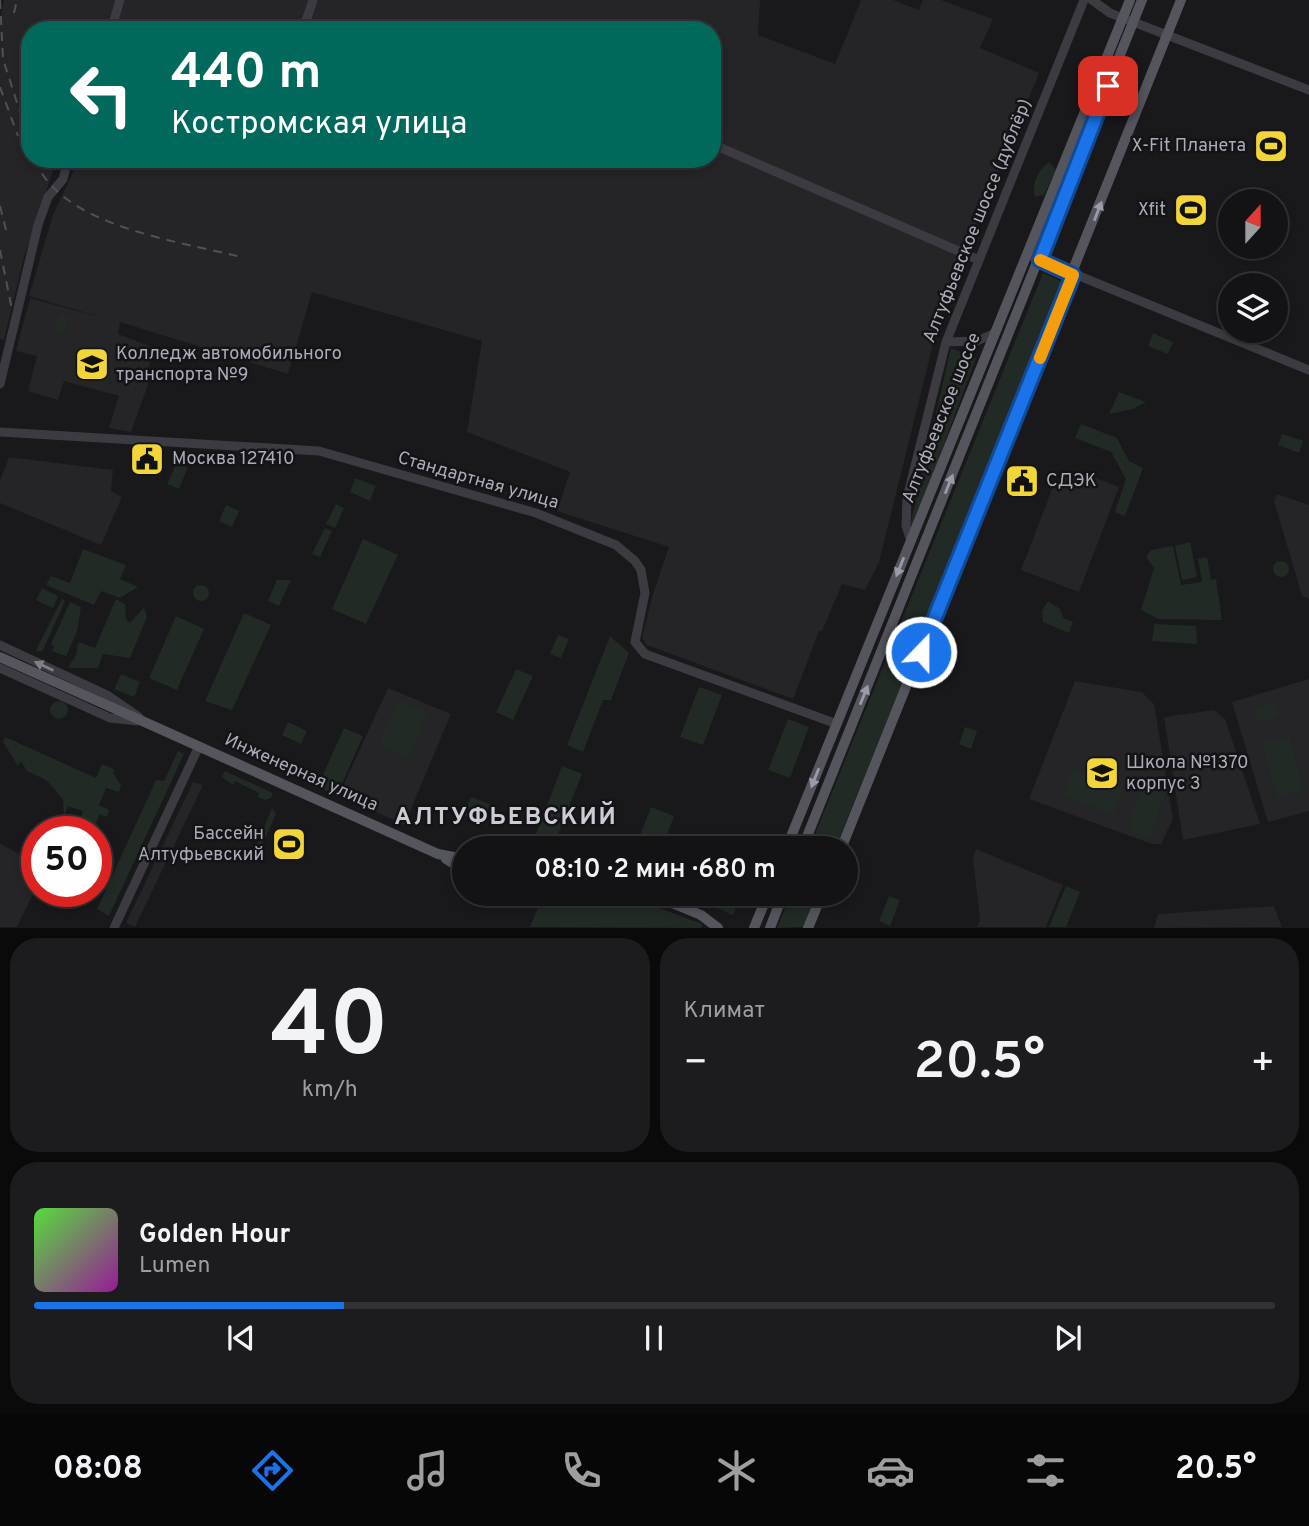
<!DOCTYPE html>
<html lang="ru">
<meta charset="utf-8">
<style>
:root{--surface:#131214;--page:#1c1b1d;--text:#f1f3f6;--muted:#9d9ea0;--line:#323234;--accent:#1a73e8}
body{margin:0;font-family:Overpass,sans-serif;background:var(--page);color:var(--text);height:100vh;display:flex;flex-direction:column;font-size:26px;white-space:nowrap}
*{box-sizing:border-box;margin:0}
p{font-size:23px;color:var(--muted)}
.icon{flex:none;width:38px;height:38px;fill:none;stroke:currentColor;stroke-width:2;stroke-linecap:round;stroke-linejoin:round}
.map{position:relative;height:928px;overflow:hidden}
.details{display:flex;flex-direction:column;gap:10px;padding:10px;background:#0a0a0b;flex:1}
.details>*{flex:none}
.hud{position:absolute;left:21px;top:21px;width:700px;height:147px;border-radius:28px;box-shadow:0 4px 10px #0003,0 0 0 2px var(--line);background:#00695c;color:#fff;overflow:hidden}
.needle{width:46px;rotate:21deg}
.tools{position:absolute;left:1218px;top:189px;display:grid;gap:14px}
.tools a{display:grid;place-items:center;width:70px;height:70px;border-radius:50%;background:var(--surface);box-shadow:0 4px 10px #0003,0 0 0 2px var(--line);font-size:35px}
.speed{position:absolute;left:21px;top:816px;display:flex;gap:14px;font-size:35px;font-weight:700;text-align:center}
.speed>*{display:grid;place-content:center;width:91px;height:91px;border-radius:50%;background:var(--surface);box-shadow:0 4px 10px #0003,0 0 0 2px var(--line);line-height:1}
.speed .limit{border:10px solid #d22;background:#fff;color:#111}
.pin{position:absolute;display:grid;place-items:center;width:60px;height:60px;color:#fff;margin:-30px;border-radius:14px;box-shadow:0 4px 10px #0006}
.me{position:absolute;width:77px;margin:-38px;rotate:22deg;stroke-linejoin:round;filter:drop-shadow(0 0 5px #0008)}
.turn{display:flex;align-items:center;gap:24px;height:147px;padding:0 35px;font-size:32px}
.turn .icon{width:91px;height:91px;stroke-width:2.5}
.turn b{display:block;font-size:49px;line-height:60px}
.big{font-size:52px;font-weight:600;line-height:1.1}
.details .tile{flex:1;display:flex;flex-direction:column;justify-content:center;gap:10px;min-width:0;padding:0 24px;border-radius:28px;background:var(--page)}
.details .dial{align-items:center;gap:0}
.dial b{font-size:91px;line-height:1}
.song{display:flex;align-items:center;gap:21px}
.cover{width:84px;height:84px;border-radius:10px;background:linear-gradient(135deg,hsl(110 70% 55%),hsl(300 70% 35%))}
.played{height:7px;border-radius:4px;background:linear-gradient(90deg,var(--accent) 25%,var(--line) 25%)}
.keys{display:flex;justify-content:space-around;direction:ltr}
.heat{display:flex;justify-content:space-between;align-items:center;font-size:38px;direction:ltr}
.details .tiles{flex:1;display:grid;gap:10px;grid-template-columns:1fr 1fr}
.tile:last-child{grid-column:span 2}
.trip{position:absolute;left:452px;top:836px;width:406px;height:70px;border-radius:35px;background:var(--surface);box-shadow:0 4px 10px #0003,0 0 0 2px var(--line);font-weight:600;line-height:70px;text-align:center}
.dock{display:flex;height:112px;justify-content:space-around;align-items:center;background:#080708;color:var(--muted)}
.dock .icon{width:49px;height:49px}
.dock .active{color:var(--accent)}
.dock b{font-size:32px;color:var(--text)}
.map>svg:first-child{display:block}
</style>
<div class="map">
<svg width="1309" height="928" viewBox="0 0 1309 928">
<rect width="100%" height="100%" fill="#19181a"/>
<path fill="#252427" d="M4,0H760L758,35L835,64L861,0H893L919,10L923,0H941L993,19L980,48L1039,73L939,320L879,562L865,590L842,584L822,631H819L793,699L647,645L642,638L653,594L669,547L557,511L570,472L467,432L482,341L312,292L288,374L120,322L118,334L155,348L147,372L151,376L131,432L109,428L119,396L64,381L58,400L28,391L37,356L16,351L30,298L114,321L29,296L53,215L79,159H712V30H30V159H57L24,257L4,340L0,339V19Z
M9,457L113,470L111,491L122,497L101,545L0,503V480Z
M1077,471L1119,487L1079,592L1021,570L1054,484Z
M1277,494L1309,505V599L1302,596L1274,501Z
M1309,679V811L1268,822L1232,702Z
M1075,681L1142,692L1154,704L1173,819L1161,844H1152L1029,799Z
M388,688L451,714L404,825L339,795Z
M1214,710L1225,719L1260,824L1183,840L1164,717Z
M193,782L203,785L135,927L126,923Z
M0,844L37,863V886L17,927H0Z
M976,849L1063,885L1046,927H977L980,919L973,858Z
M1274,906L1282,927L1154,928L1158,914Z"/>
<path fill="#222a25" d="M1049,162L1056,170L1044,195L1035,197C1030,187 1039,168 1049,162Z
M1043,273L1065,283L835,849H809Z
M59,313L69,317L64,336L53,333Z
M1153,333L1173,342L1168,354L1148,346Z
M951,348L976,358L913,528L910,525Z
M1119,392L1146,402L1133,409L1109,414Z
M1081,424L1117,438L1129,461L1143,468L1125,516L1115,512L1126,479L1111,452L1075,438Z
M1282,434L1303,441L1299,453L1278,445Z
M177,462L188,467L179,489L167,484Z
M355,478L376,486L370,501L350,492Z
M336,504L344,508L335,528L326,524Z
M226,505L239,511L232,527L219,521Z
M325,528L332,531L320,557L312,554Z
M363,539L398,555L366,624L332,609Z
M1190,542L1197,577L1182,580L1175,546Z
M1173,546L1181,585L1202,582L1198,559L1207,557L1211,580L1216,579L1222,620L1158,619L1141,610L1154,568L1146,557L1151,550Z
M83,549L126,565L120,579L138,587L120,598L101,591L94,605L46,585L51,576L70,583Z
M1273 569a8 8 0 1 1 16 0a8 8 0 1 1-16 0Z
M277,580H291L279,606L268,601Z
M193 593a8 8 0 1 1 16 0a8 8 0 1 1-16 0Z
M42,588L58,596L53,608L36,600Z
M62,599L65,601L42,652L36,650Z
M116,599L125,604L126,619L130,623L144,607L147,617L130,658L103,654L98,668H68L76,655L78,642L95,648Z
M1048,601L1060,609L1063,618L1073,622L1069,633L1043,622L1042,611Z
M70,602L81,607L77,632L66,656L52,651L54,646L51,644Z
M244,613L271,625L232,710L205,701Z
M176,616L204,629L177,690L149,678Z
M1154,624L1196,626L1197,644L1152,641Z
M558,635L569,639L561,658L550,654Z
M610,636L629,653L611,700H603L583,752L567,745Z
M516,669L533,676L513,720L496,712Z
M121,674L140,682L134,697L114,689Z
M699,687L722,695L703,745L680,737Z
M398,699L428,712L409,758L379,745Z
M1275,701L1279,716L1257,723L1253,707Z
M50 710a9 9 0 1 1 18 0a9 9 0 1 1-18 0Z
M788,719L809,727L790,778L768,770Z
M288,722L307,731L301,744L282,735Z
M965,727L977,731L971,749L959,744Z
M344,728L363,736L337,795L297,778L301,768L322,777Z
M1289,736L1304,790L1277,797L1262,743Z
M5,737L96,778L102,764L114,769L113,773L121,785L119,792L106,788L99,805L109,810L107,817L99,814L94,831H59L62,824L76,829L83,811L68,806L64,817L63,800L56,791L46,780L27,771L21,761L18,766L3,742Z
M178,751L184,754L109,916L97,909L156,780L164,781Z
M562,766L582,774L555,842L536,834Z
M1073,768L1124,789L1113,815L1062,795Z
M225,771L273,793L271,798L265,800L258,797L259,793L235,781L233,785L222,777Z
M1150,783L1163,789L1165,795L1151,833L1144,837L1131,830C1127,817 1139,790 1150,783Z
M471,797L490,804L482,823L463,815Z
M651,807L674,816L662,849H635Z
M272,808L276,814L259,852L255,849Z
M1066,886L1080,892L1066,927H1049Z
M717,894H741L733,915L712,906Z
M791,894H816L803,927L777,928Z
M596,895L635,899L702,924L701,928L530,927L541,900Z
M889,896L900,900L890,926L879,921Z"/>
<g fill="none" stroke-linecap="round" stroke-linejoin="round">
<path stroke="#3b3b41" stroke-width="9" d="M1092,0L1110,13L1309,90
M111,30L120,0
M303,30L313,0
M712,144L979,260
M1033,257L1309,370
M946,342L977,341L995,333
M0,384L38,225L48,197L63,179L68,159
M0,432L319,451L536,513L616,545L635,561L641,570L645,593L635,642L645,654L837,724
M911,541L906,526L907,498L946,342L1084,0
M0,645L107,695L139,717
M0,668L110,718L137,721
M114,928L199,746"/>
<path stroke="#55555e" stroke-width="10" d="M0,657L438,854L464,859
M786,849L1130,0
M802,849L1142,0
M841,849L1181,0
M446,859L464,870
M650,894L701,915L718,928
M754,928L768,894
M770,928L783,894
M808,928L822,894"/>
<path stroke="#505158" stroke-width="2" stroke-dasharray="9 7" stroke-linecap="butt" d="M0,0L3,59L30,143
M14,13L17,0
M0,87L18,136
M35,159C58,225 177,241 237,256
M0,206L6,230
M0,250L12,310"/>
</g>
<defs><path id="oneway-solid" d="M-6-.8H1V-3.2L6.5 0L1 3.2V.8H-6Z" transform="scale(1.75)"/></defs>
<g fill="#9a9ba8">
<use href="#oneway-solid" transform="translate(1098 211) rotate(-69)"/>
<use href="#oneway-solid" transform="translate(949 484) rotate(-68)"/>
<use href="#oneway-solid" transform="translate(900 567) rotate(112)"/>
<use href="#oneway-solid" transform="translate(864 695) rotate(-68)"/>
<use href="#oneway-solid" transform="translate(815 778) rotate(112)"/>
</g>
<use fill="#7e7f8a" href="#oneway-solid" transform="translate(44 666) rotate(-155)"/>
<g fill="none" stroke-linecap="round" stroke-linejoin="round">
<g stroke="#114b97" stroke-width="18">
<path id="route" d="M921,652L1073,275L1040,260L1108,86"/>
</g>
<use href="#route" stroke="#1a73e8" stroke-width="12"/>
<path stroke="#f59e0b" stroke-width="12" d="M1040,358L1073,275L1040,260"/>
</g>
<defs>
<g id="stadium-square" transform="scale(1.75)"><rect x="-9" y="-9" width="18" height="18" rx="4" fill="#f2d639" stroke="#141315"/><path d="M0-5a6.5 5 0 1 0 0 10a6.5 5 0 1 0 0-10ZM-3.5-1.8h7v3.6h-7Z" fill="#111"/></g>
<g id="university-square" transform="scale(1.75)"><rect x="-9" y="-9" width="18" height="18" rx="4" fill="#f2d639" stroke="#141315"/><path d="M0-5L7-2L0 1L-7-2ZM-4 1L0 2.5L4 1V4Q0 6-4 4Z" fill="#111"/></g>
<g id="civic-square" transform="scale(1.75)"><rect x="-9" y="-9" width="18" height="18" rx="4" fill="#f2d639" stroke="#141315"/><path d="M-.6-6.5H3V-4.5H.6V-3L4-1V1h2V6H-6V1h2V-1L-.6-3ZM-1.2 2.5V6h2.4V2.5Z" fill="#111"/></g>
<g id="school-square" transform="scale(1.75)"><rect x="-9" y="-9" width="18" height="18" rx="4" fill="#f2d639" stroke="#141315"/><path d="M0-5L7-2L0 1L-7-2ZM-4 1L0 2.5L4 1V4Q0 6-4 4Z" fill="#111"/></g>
</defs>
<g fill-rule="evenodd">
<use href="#stadium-square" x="1271" y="146"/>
<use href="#stadium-square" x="1191" y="210"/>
<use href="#university-square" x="92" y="364"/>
<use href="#civic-square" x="147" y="459"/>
<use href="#civic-square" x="1022" y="481"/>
<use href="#school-square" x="1102" y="773"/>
<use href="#stadium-square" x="289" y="844"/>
</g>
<g text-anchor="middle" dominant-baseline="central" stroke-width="5" stroke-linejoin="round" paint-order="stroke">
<g font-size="18" fill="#abacba" stroke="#141315" text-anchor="start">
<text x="1246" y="146" text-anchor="end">X-Fit Планета</text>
<text x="1166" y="210" text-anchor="end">Xfit</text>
<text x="116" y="354">Колледж автомобильного<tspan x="116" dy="21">транспорта №9</tspan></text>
<text x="172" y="459">Москва 127410</text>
<text x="1046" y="481">СДЭК</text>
<text x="1126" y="763">Школа №1370<tspan x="1126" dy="21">корпус 3</tspan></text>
<text x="264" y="834" text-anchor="end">Бассейн<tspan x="264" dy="21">Алтуфьевский</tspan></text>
</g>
<g font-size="18" fill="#abacba" stroke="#141315">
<text transform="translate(978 221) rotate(-68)">Алтуфьевское шоссе (дублёр)</text>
<text transform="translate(942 418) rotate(-68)">Алтуфьевское шоссе</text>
<text transform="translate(478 481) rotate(16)">Стандартная улица</text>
<text transform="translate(301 773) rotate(24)">Инженерная улица</text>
</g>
<g font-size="24" font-weight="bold" letter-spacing="2" fill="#ccccd6" stroke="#141315">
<text x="506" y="818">АЛТУФЬЕВСКИЙ</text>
</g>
</g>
</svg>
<div class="tools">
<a><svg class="needle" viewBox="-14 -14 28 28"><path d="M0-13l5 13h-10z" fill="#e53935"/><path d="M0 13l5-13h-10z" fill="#9d9ea0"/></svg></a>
<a><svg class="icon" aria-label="layers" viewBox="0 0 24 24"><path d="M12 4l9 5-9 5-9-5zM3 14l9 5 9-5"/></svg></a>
</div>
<div class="speed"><div class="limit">50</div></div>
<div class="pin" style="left:1108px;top:86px;background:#d93025"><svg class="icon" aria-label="arrive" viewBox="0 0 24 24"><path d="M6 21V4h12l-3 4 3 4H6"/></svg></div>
<svg class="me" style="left:921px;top:652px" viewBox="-20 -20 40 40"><circle r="17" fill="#1a73e8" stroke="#fff" stroke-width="3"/><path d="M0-11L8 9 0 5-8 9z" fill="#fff"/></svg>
<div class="trip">08:10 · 2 мин · 680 m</div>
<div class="hud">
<div class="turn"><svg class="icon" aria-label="left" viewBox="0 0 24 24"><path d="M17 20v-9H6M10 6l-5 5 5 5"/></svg><div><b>440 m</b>Костромская улица</div></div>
</div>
</div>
<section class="details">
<div class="tiles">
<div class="tile dial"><b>40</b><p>km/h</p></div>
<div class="tile"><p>Климат</p>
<div class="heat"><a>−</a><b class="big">20.5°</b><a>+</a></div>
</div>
<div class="tile">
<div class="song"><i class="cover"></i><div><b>Golden Hour</b><p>Lumen</p></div></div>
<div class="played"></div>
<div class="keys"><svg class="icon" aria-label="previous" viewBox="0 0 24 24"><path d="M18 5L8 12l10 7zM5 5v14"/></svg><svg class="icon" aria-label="pause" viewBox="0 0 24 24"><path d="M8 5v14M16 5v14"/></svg><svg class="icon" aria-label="next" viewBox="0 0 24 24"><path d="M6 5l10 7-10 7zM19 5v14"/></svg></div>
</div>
</div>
</section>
<nav class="dock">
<b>08:08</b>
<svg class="icon active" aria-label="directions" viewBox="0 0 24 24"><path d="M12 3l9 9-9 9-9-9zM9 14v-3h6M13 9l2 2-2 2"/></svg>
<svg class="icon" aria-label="music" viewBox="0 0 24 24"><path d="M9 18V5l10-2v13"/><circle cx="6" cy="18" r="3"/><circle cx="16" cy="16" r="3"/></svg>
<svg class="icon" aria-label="phone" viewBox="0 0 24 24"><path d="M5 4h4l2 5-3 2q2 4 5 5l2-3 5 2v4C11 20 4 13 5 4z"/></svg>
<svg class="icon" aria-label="climate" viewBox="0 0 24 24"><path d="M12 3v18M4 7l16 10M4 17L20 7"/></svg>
<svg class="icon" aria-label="car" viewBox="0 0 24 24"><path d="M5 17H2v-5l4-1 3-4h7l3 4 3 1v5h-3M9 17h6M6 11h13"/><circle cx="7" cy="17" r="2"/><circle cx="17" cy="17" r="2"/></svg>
<svg class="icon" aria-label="filters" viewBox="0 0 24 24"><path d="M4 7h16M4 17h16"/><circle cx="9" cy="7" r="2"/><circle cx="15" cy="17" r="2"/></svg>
<b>20.5°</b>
</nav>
